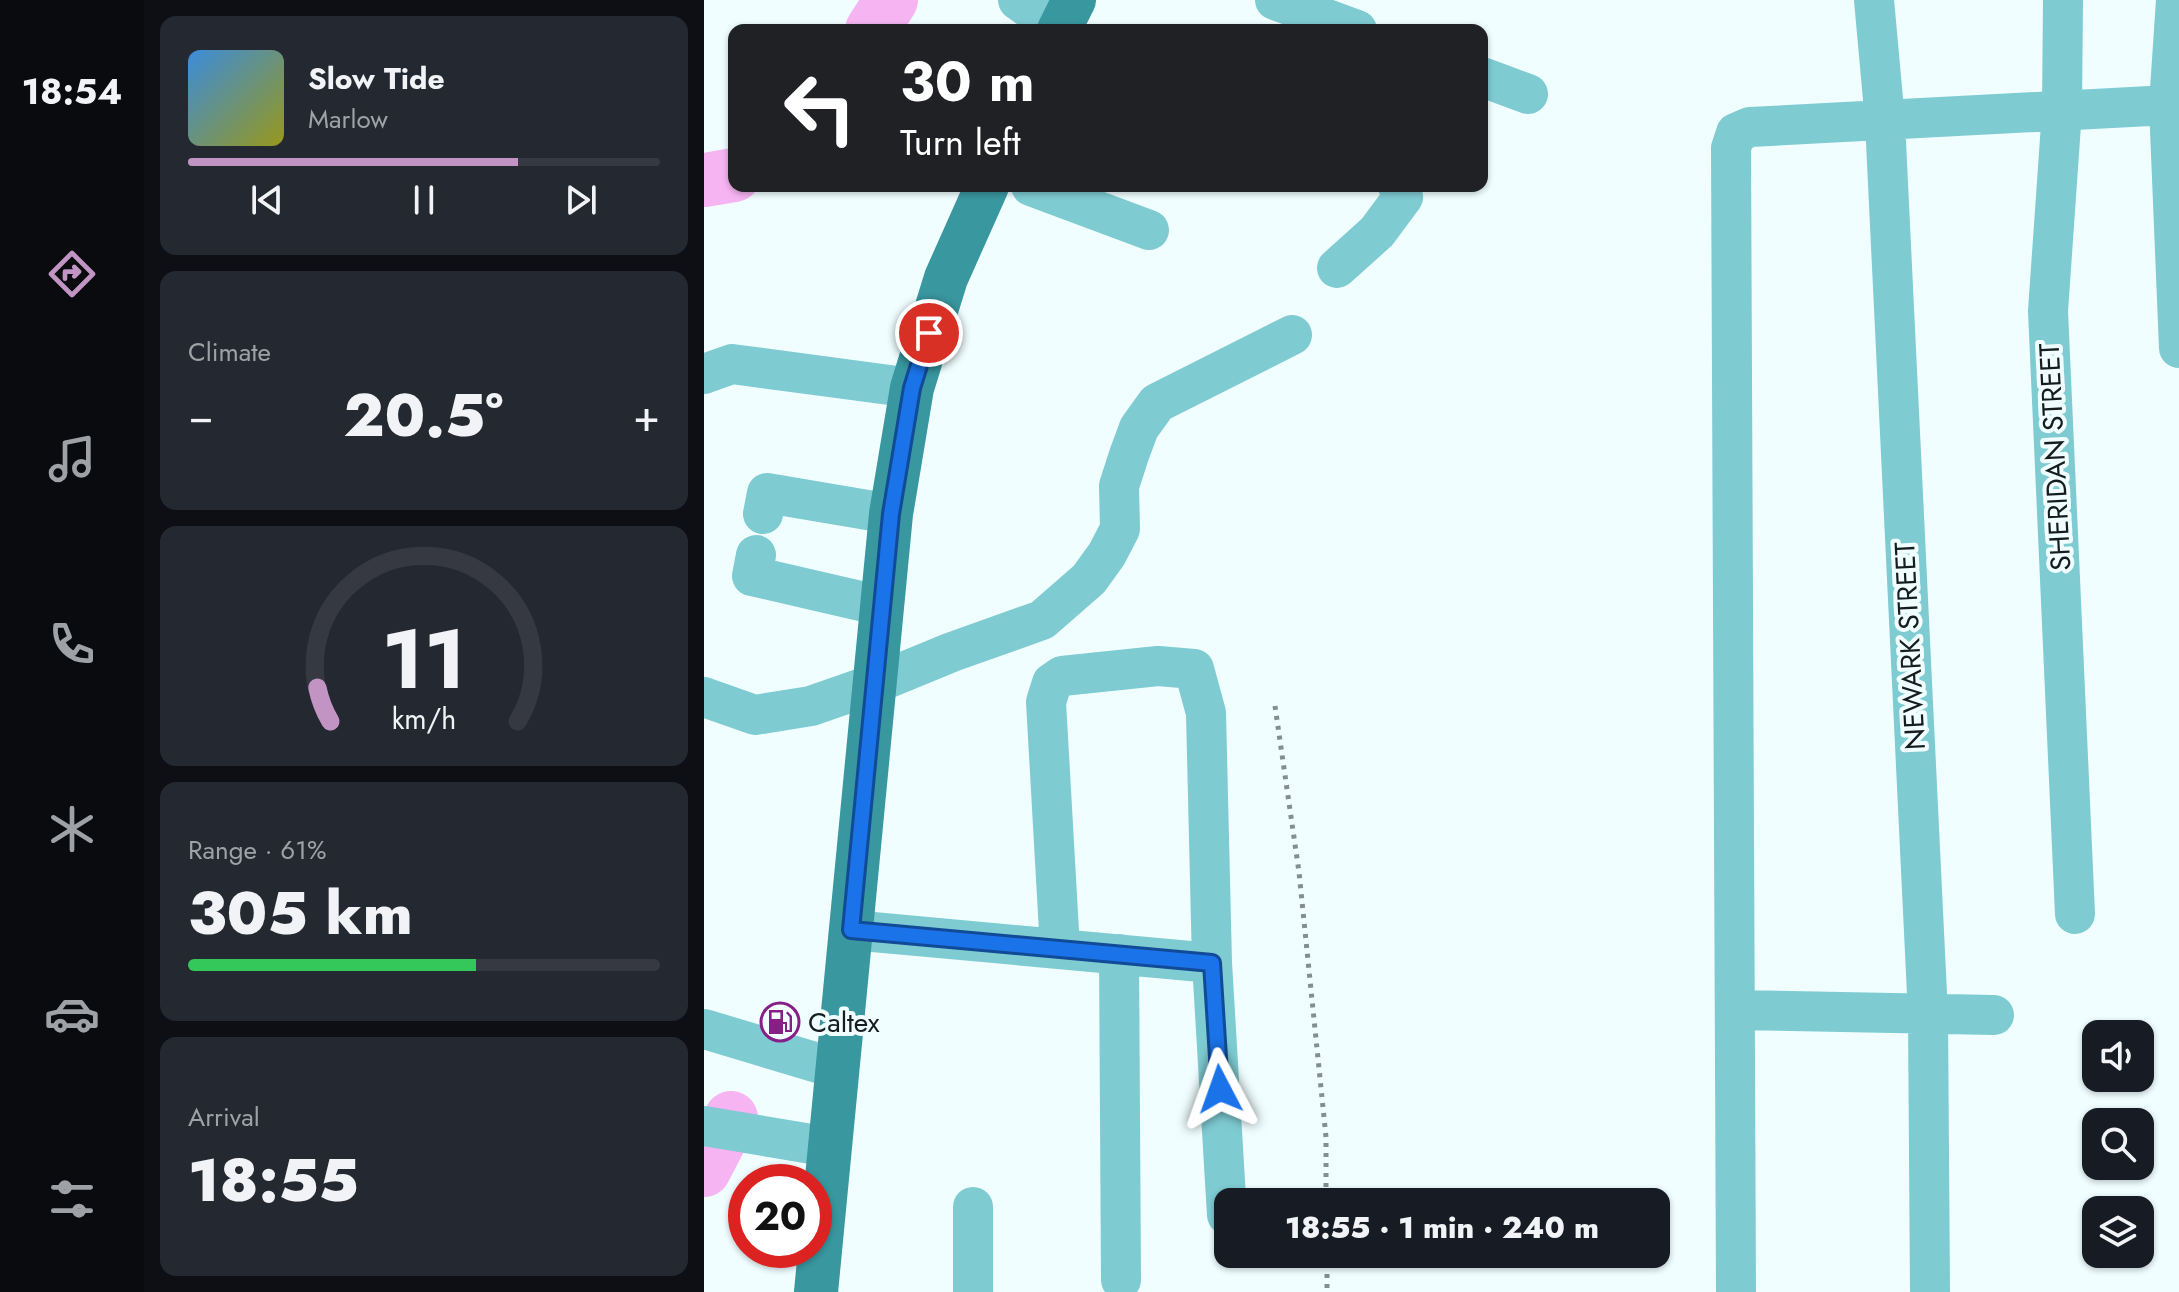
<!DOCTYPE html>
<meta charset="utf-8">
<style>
:root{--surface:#171b24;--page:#242831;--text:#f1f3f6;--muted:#9ea1a6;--line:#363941;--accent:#c194c4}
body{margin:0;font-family:Jost,sans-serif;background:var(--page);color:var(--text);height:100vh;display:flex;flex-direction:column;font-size:30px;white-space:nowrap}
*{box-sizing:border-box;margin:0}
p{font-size:26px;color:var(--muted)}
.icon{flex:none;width:44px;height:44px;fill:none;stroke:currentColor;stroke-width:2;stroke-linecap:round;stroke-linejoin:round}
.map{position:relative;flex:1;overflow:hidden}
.drawer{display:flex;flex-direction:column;gap:16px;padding:16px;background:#0d0f14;width:560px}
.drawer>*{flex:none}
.banner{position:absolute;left:24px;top:24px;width:760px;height:168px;border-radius:16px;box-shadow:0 2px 6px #0004;background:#202124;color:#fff;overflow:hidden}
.tools{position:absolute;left:1378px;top:1020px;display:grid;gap:16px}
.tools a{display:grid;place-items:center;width:72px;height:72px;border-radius:16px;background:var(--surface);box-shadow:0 2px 6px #0004;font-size:40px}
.speed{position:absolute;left:24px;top:1164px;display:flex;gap:16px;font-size:40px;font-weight:700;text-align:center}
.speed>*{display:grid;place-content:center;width:104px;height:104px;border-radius:50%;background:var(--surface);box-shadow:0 2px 6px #0004;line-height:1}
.speed .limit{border:12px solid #d22;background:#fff;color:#111}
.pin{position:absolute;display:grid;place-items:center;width:68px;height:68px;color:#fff;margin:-34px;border:4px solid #fff;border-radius:50%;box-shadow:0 2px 8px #0007}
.me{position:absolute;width:88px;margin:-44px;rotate:356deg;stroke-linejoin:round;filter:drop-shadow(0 0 6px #0008)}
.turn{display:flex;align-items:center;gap:28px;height:168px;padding:0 40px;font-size:36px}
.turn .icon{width:104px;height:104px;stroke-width:2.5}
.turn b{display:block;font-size:56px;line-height:68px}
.big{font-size:60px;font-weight:800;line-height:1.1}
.drawer .card{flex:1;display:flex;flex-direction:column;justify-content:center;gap:12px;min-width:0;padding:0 28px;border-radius:16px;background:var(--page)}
.drawer .dial{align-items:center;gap:0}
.dial svg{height:208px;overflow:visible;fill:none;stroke:var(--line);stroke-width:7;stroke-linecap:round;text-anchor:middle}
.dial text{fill:var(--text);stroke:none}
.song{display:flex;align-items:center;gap:24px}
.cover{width:96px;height:96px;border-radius:12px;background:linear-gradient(135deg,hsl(210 70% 55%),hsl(60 70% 35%))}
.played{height:8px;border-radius:4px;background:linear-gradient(90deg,var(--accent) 70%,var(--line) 70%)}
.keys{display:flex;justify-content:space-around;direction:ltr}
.heat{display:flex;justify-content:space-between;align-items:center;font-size:44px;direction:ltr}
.charge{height:12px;border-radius:6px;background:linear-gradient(90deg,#34c759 61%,var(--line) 0)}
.trip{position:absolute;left:510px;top:1188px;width:456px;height:80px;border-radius:16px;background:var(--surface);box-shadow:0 2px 6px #0004;font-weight:800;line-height:80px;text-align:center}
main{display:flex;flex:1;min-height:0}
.dock{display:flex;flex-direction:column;width:144px;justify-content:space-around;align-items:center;background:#090b0e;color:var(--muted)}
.dock .icon{width:56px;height:56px}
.dock .current{color:var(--accent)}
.dock b{font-size:36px;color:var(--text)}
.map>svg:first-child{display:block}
</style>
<main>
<nav class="dock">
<b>18:54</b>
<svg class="icon current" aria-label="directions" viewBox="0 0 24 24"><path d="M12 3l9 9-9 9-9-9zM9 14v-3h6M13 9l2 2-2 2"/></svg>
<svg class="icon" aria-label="music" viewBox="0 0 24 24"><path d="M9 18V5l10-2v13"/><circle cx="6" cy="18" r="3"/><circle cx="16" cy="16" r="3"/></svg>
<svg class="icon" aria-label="phone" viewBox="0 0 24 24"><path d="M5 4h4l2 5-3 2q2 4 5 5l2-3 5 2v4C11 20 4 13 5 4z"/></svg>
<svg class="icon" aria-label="climate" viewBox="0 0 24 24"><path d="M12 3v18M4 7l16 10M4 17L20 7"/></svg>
<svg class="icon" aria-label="car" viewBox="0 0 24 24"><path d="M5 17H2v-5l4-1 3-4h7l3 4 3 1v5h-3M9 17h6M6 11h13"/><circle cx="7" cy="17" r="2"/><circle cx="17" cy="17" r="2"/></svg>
<svg class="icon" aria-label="filters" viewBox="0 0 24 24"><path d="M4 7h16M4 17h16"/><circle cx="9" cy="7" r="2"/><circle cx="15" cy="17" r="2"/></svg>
</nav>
<section class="drawer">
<div class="card">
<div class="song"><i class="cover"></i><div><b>Slow Tide</b><p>Marlow</p></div></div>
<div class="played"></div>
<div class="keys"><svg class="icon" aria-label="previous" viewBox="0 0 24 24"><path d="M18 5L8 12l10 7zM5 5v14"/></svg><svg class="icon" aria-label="pause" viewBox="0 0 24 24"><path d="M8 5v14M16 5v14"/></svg><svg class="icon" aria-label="next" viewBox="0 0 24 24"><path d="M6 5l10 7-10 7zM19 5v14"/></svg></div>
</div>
<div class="card"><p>Climate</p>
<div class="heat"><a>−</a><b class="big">20.5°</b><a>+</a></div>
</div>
<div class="card dial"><svg viewBox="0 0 100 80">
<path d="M14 69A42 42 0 1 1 86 69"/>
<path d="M14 69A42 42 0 0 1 9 56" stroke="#c194c4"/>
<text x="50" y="56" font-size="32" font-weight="700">11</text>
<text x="50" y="72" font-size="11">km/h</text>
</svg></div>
<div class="card"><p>Range · 61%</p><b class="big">305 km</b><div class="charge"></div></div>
<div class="card"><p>Arrival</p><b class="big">18:55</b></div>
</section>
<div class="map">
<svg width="1475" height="1292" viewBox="0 0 1475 1292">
<rect width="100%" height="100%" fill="#f0feff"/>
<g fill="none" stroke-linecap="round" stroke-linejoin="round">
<path stroke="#f6b4f3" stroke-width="54" d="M168,30L187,0
M0,180L30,175
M0,1170L27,1118"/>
<path stroke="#838e8f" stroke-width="5" stroke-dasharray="4 6" stroke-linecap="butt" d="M571,706L595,872L622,1137V1202
M623,1254V1292"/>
<path stroke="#7ecbd2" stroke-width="40" d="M314,0L355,30
M571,0L653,30
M1170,0L1181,121L1224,1015L1226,1292
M1359,0L1358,110L1344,311L1371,914
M1472,0L1465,105L1475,348
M778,77L824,94
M327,186L445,230
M633,268L673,232L699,197L694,186
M0,374L28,364L208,388
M59,514L63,493L187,514
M52,555L48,576L178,606
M0,697L51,715L107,706L170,684L248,652L338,620L385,579L403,554L416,529L415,486L425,455L435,428L453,403L588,335
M147,930L508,963L502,713L490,669L454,666L358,676L348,683L342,702L356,949
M415,954L417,1280
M508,963L523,1215
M1031,1010L1290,1015
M0,1029L134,1069
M0,1126L125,1147
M269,1292V1207
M1032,1292L1027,148L1032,133L1046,127L1465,105"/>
<path stroke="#39979f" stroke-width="44" d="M355,30L370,0
M112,1292L187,514L208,388L242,278L283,186"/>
</g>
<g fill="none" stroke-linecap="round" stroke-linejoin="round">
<g stroke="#114b97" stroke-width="20">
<path id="route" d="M225,333L208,388L187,514L147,930L508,963L516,1089"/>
</g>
<use href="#route" stroke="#1a73e8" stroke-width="14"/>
</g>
<defs>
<g id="fuel-ring" transform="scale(2)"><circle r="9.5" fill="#f0feff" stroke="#861f86" stroke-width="1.5"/><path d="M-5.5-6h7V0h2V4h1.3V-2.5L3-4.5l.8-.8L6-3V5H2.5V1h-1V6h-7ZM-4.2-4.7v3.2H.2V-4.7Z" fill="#861f86"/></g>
</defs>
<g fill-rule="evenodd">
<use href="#fuel-ring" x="76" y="1022"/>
</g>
<g text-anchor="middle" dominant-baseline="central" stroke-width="8" stroke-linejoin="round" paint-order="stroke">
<g font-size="28" fill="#151d1e" stroke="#f0feff">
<text transform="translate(1351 457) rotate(-93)">SHERIDAN STREET</text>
<text transform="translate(1206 646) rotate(-93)">NEWARK STREET</text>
</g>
<g font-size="28" fill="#151d1e" stroke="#f0feff" text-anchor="start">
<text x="104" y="1022">Caltex</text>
</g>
</g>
</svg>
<div class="tools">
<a><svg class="icon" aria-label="sound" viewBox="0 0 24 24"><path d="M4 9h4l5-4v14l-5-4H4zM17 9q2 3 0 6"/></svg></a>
<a><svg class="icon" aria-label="search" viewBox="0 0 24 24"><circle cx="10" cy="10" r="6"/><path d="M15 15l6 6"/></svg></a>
<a><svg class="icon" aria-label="layers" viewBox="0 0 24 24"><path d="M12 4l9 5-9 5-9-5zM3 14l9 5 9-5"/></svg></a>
</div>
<div class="speed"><div class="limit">20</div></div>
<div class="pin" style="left:225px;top:333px;background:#d93025"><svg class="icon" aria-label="arrive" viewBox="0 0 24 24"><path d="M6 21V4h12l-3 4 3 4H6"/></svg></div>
<svg class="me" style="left:516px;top:1089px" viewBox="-20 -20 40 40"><path d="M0-17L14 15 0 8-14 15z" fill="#1a73e8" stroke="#fff" stroke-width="4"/></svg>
<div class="trip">18:55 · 1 min · 240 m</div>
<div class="banner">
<div class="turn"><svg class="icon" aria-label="left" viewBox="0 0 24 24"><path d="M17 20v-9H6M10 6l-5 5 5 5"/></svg><div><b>30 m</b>Turn left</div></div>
</div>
</div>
</main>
